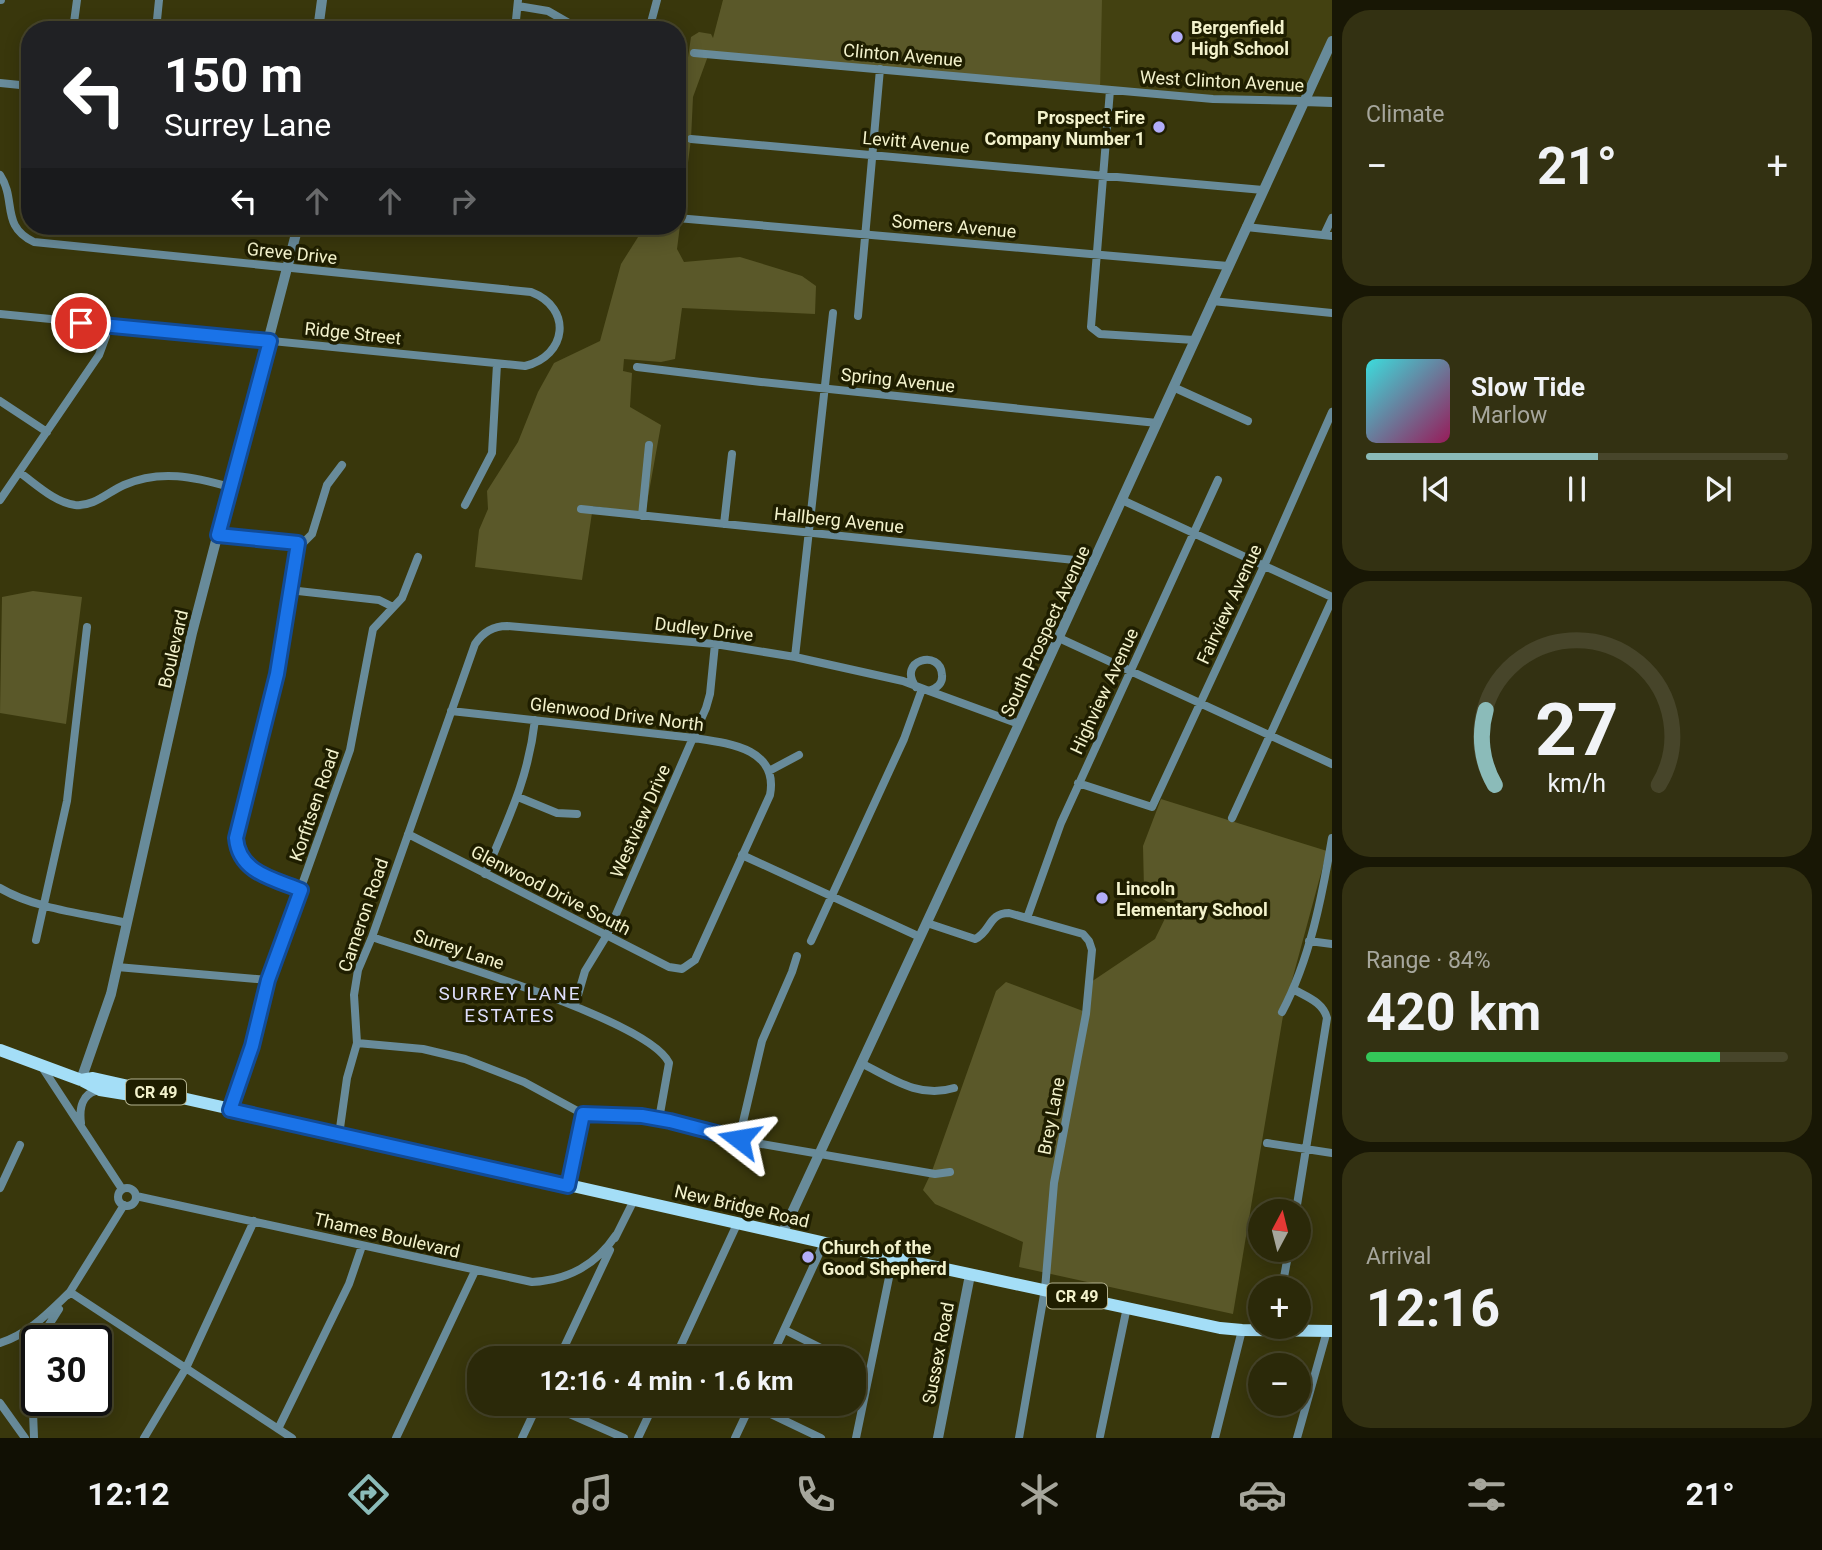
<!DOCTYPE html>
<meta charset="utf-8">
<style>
:root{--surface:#2b2909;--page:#333112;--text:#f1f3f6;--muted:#a6a69c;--line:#47452a;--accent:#8bbbb9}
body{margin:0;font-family:Roboto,sans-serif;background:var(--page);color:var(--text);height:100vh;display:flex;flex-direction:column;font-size:26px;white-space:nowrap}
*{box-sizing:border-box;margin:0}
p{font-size:23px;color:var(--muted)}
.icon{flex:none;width:38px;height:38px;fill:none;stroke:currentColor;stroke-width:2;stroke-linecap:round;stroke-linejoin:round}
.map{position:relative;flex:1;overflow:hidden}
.sheet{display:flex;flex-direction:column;gap:10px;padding:10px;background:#181705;width:490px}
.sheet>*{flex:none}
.guide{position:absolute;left:21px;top:21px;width:665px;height:214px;border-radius:28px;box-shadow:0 4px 18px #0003,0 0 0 2px var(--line);background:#202124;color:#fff;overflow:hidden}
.needle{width:46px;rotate:7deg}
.controls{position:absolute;left:1248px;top:1199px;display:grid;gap:14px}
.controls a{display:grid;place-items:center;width:63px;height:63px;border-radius:50%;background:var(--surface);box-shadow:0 4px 18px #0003,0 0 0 2px var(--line);font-size:35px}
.speed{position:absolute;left:21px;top:1325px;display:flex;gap:14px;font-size:35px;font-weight:700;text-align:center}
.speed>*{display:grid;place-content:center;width:91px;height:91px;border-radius:50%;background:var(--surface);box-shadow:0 4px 18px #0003,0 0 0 2px var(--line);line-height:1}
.speed .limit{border:4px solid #111;border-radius:10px;background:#fff;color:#111}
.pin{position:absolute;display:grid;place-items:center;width:60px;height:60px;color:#fff;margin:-30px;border:4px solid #fff;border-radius:50%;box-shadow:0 2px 7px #0007}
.me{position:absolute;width:77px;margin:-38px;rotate:284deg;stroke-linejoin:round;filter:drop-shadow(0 0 5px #0008)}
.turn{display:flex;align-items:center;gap:24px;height:147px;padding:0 28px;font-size:32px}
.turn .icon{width:91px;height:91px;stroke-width:2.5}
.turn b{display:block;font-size:49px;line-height:60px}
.lanes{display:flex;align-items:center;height:66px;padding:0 28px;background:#0003;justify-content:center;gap:35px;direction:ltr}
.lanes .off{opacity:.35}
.big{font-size:52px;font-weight:700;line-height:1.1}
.sheet .widget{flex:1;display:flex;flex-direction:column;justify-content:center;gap:10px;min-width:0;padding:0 24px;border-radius:28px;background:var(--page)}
.sheet .dial{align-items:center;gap:0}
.dial svg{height:182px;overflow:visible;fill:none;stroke:var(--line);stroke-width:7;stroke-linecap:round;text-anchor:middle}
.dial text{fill:var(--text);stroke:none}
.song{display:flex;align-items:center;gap:21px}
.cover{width:84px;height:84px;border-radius:10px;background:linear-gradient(135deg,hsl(180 70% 55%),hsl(330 70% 35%))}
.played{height:7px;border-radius:4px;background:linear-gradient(90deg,var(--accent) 55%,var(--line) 55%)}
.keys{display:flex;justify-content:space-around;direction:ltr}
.heat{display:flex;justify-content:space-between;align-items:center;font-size:38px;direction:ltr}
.charge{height:10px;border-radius:5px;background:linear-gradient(90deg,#34c759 84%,var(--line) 0)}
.trip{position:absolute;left:467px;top:1346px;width:399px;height:70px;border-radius:28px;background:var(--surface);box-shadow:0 4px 18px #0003,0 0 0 2px var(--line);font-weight:700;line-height:70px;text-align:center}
.menu{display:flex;height:112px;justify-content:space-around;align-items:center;background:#111004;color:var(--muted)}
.menu .icon{width:49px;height:49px}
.menu .current{color:var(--accent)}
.menu b{font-size:32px;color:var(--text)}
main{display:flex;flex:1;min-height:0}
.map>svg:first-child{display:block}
</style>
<main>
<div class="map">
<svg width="1332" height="1438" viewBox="0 0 1332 1438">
<rect width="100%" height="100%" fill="#39370c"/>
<path fill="#434111" d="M723,0H1332V41L1304,101L1213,99L711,48Z"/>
<path fill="#5a5829" d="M723,0H1102L1100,91L708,56L693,97L691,139L677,249L684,262L740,257L802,276L816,286L815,314L682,308L675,359L661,362L624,359L623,371L632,373L630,407L661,425L645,514L593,506L582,580L475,567L479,530L488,509L487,491L518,442L538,392L554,363L600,341L621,264L645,226H677V132L691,37L699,32L711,34L713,38Z
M33,591L82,597L66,724L0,713L2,597Z
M1161,799L1327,851L1284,1010L1233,1314L1019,1267L1023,1242L935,1204L923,1190L932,1171L996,991L1006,982L1083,1011L1088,984L1155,939L1172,904L1144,889L1143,846Z"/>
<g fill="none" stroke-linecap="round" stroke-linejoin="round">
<path stroke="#688b9a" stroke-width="8" d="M0,0H1
M518,6L548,11L581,30
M73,30L77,0
M156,30L159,0
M515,30L518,0
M649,30L657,0
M694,53L1213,99L1304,101
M0,83L30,86
M1110,90L1091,327L1100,334L1194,340
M691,139L1263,190
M0,175C17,200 0,226 34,242L531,292C573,308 567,356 525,366L0,314
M677,218L1228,266
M1246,227L1332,236
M1324,235L1332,218
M1212,301L1332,313
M858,316L880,69
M637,367L761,382L1157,423
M1173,387L1248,421
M0,401L47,432
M19,472C36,484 54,502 75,505C94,507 108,492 124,485C160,469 195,477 230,487
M0,500L99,355L106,336L107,325
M1122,500L1332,597
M465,505L492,453L497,364
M581,509L1094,562
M642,516L649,445
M724,524L732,454
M218,535L304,542L312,534L327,485L342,465
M298,543L277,674L236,838C239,873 274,879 301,890
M289,590L379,600L393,607
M1059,638L1332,764
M795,657L833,313
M929,691L1019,724
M769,771L799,755
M1078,783L1152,807L1264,566L1332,412
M518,797L557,813L577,814
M1232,818L1332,600
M408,834L669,967L682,969L695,960L770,795C779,748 728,743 694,738L451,711
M742,855L920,937
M485,874C508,819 528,780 535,720
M0,888C35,909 87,914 127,923
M1027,918L1061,823L1218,480
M927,923L975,939C991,932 988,913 1009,913L1083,934L1089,941L1092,950L1086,1014L1054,1183L1045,1289L1019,1438
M372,937C425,955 649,1019 669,1063L659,1119
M36,940L67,801L87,627
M811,941L904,739L922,689
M1309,941L1332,944
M117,967L268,980
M1293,989C1307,997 1323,1002 1327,1018L1296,1211
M575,1005L585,971L607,935L706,708L710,694L715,644
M1282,1012C1310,959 1322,897 1332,838
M357,1043L423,1049L465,1059L524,1082L583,1114H619L670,1121L714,1134L756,1143L935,1174L950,1172
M861,1063C891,1078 919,1099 954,1088
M42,1067L122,1189
M230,1110L252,1046L268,980L350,750L373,629L402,598L418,557
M81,1123C79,1108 82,1093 99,1090
M339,1135L347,1078L357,1043L354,995L358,970L372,937L475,644C483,632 493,626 507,626L715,644L795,657L903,681L929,691C937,688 943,684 942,675C941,648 896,660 916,687
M739,1139L762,1041L792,972L797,956
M1267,1143L1332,1153
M568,1186L583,1114
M118 1197a9 9 0 1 1 18 0a9 9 0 1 1-18 0Z
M0,1188L20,1145
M136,1196L532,1282C569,1280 596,1265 616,1235
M615,1238L634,1200
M1282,1288L1289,1250
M68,1295L124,1205
M785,1330L841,1358
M42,1340L45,1331L59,1309
M0,1343C30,1333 48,1313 70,1292L292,1438
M559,1358L610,1250
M675,1358L738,1222
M771,1358L824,1243
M854,1365L869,1372
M0,1403L25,1438
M547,1404L624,1438
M750,1404L821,1438
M278,1429L349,1284L362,1246
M1100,1436L1127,1307
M34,1438L32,1385L37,1361
M144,1438L186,1368L254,1221
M396,1438L475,1271
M522,1438L538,1404
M638,1438L654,1404
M735,1438L751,1404
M856,1438L893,1258
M1215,1438L1242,1330
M1297,1438L1327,1331"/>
<path stroke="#688b9a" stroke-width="10" d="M318,30L322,0
M1304,101L1332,102
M81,1080L111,994L192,633L298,226
M783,1232L1019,724L1332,41
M938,1438L970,1275"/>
<path stroke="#a4def7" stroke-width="12" d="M0,1050L81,1080L100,1090L143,1097
M81,1080L93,1078L102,1080L839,1246L1220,1328L1242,1330L1332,1331"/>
</g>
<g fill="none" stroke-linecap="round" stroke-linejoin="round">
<g stroke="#114b97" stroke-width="18">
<path id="route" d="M81,323L270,341L218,535L298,543L277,674L236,838C239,873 274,879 301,890L268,980L252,1046L230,1110L568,1186L583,1114L642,1116L670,1121L739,1139"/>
</g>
<use href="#route" stroke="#1a73e8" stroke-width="12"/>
</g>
<g fill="#b2adf9" stroke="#1f1e00" stroke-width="2.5">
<circle cx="1177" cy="37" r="7"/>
<circle cx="1159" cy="127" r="7"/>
<circle cx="1102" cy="898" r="7"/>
<circle cx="808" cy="1257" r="7"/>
</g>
<g text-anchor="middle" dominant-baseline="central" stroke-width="7" stroke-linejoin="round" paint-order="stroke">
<g fill="#1f1e00" stroke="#b3b28f" stroke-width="2">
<rect x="126" y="1079.5" width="60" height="25" rx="5"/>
<rect x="1047" y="1283.5" width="60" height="25" rx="5"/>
</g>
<g font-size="16" font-weight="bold" fill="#f3f2cc">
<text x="156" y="1092">CR 49</text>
<text x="1077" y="1296">CR 49</text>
</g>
<g font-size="18" font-weight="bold" fill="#f3f2cc" stroke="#1f1e00" text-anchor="start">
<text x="1191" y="27">Bergenfield<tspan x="1191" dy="21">High School</tspan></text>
<text x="1145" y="117" text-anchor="end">Prospect Fire<tspan x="1145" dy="21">Company Number 1</tspan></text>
<text x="1116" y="888">Lincoln<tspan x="1116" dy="21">Elementary School</tspan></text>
<text x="822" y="1247">Church of the<tspan x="822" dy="21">Good Shepherd</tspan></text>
</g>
<g font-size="18" fill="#f3f2cc" stroke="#1f1e00">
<text transform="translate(903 55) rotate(5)">Clinton Avenue</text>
<text transform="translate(1222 81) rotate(3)">West Clinton Avenue</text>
<text transform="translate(916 142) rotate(5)">Levitt Avenue</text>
<text transform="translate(954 226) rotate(5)">Somers Avenue</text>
<text transform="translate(292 253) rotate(6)">Greve Drive</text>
<text transform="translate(353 333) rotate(6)">Ridge Street</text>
<text transform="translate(898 380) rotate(6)">Spring Avenue</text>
<text transform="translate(839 520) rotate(6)">Hallberg Avenue</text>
<text transform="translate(1229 604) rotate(-65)">Fairview Avenue</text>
<text transform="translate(704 629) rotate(7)">Dudley Drive</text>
<text transform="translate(1045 631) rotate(-65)">South Prospect Avenue</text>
<text transform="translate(173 649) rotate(-77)">Boulevard</text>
<text transform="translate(1104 691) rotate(-65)">Highview Avenue</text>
<text transform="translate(617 714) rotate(7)">Glenwood Drive North</text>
<text transform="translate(314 805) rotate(-71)">Korfitsen Road</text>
<text transform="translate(640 821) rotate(-66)">Westview Drive</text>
<text transform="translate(551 890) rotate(27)">Glenwood Drive South</text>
<text transform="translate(363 915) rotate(-71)">Cameron Road</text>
<text transform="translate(459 949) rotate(18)">Surrey Lane</text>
<text transform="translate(1051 1116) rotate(-79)">Brey Lane</text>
<text transform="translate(742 1206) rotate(13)">New Bridge Road</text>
<text transform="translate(387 1235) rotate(13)">Thames Boulevard</text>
<text transform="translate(938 1353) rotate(-79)">Sussex Road</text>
</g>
<g font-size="19" letter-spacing="2" fill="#dedefb" stroke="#1f1e00">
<text x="510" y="993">SURREY LANE<tspan x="510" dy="22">ESTATES</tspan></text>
</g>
</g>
</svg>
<div class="controls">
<a><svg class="needle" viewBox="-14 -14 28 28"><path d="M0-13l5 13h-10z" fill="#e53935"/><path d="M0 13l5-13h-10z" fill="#a6a69c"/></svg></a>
<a>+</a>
<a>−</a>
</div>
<div class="speed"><div class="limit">30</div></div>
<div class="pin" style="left:81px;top:323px;background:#d93025"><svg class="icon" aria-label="arrive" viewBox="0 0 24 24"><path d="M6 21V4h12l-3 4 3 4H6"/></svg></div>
<svg class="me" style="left:739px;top:1139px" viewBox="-20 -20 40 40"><path d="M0-17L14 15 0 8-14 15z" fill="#1a73e8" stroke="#fff" stroke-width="4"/></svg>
<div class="trip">12:16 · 4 min · 1.6 km</div>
<div class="guide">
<div class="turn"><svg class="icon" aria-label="left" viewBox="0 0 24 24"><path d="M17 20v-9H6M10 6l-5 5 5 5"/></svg><div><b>150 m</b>Surrey Lane</div></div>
<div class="lanes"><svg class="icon" aria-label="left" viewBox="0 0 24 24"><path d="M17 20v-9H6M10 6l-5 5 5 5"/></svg><svg class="icon off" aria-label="ahead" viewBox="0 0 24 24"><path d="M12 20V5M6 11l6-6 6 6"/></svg><svg class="icon off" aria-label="ahead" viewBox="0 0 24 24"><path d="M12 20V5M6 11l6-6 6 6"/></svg><svg class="icon off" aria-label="right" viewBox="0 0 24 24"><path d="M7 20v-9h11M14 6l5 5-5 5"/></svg></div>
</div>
</div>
<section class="sheet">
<div class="widget"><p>Climate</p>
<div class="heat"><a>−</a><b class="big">21°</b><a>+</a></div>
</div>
<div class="widget">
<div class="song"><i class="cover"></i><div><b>Slow Tide</b><p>Marlow</p></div></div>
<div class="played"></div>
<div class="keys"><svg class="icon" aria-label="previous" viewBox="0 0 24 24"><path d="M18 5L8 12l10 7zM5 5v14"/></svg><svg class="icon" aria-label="pause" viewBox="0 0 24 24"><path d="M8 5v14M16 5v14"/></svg><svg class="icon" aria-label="next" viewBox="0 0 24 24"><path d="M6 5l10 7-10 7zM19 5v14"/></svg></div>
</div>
<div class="widget dial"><svg viewBox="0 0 100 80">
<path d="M14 69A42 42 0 1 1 86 69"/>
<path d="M14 69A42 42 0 0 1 10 36" stroke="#8bbbb9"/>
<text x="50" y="56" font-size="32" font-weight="700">27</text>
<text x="50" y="72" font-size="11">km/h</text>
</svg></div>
<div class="widget"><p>Range · 84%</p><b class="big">420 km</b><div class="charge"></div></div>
<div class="widget"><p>Arrival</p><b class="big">12:16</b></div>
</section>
</main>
<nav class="menu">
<b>12:12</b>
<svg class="icon current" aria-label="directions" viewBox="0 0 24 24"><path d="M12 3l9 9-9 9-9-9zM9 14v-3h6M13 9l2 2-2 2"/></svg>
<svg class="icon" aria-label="music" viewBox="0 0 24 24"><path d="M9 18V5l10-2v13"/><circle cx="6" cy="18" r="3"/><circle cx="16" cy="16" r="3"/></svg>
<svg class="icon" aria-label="phone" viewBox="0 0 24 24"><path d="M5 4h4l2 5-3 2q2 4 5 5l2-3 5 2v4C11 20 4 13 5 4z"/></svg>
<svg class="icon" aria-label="climate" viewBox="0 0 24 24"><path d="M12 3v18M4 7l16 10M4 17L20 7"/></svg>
<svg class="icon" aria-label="car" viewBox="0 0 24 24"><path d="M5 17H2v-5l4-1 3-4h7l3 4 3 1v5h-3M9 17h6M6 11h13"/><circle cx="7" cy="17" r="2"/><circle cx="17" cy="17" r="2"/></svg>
<svg class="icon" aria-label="filters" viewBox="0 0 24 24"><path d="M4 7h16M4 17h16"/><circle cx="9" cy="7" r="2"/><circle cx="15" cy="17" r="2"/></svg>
<b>21°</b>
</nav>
